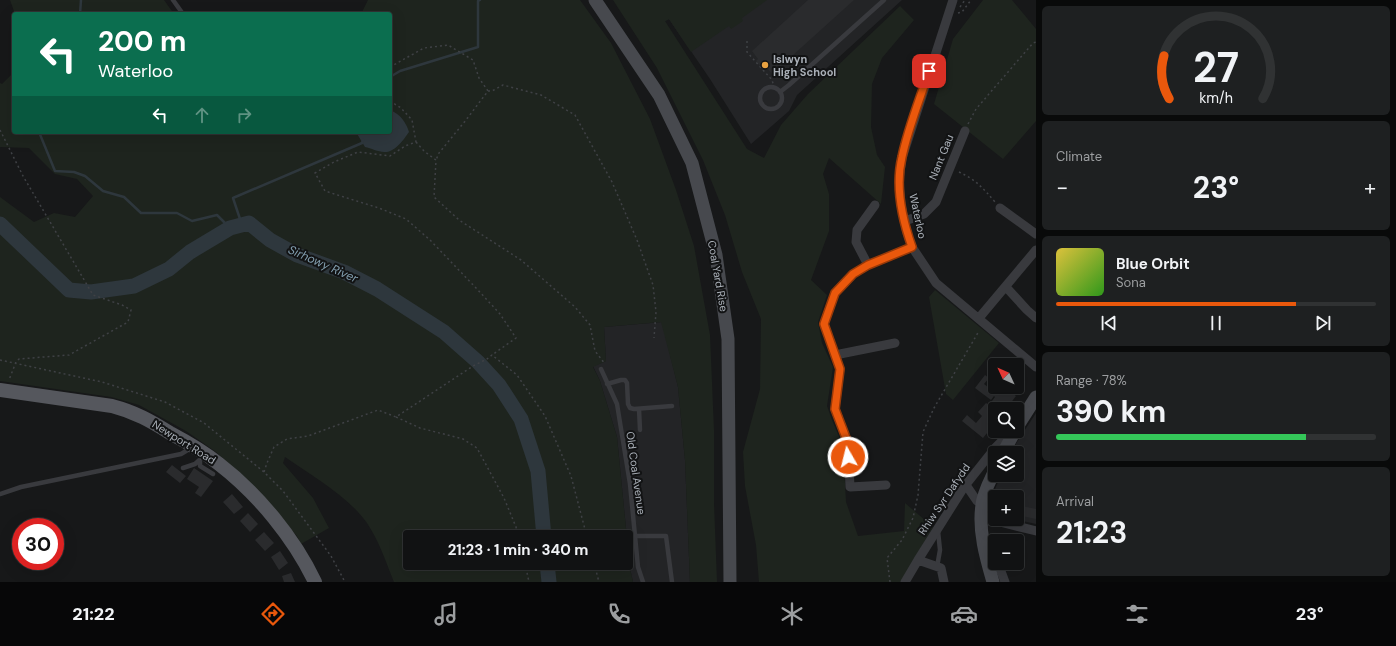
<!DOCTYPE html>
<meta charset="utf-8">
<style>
:root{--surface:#111213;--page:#1e2021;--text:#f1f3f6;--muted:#9c9ea0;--line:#303233;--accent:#ea580c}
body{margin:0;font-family:"DM Sans",sans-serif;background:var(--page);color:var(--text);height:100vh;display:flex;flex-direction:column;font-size:15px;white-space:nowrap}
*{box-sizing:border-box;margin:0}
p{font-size:13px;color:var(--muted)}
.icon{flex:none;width:22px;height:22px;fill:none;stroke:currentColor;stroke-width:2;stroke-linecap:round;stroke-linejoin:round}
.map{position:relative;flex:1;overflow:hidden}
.sheet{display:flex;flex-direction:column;gap:6px;padding:6px;background:#090a0a;width:360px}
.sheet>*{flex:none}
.banner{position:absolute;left:12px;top:12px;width:380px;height:122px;border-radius:4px;box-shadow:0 4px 16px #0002,0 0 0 1px var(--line);background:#0b6e4f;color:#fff;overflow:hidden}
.needle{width:26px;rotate:314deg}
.buttons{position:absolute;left:988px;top:358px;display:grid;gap:8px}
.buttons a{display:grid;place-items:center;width:36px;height:36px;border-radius:4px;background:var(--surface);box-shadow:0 4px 16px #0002,0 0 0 1px var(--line);font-size:20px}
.speed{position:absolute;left:12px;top:518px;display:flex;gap:8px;font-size:20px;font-weight:700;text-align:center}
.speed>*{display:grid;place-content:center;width:52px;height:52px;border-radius:50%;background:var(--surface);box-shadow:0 4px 16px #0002,0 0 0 1px var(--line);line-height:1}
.speed .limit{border:6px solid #d22;background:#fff;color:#111}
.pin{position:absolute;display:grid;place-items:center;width:34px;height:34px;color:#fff;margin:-17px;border-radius:8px;box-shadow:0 2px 6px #0006}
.me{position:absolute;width:44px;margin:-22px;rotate:352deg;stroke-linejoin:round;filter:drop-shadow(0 0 3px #0008)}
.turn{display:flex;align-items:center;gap:14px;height:84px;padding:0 20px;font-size:18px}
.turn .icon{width:52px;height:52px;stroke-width:2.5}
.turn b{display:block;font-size:28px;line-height:34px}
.lanes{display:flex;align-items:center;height:38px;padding:0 20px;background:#0003;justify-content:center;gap:20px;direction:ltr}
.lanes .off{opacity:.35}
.big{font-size:30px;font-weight:700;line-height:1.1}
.sheet .card{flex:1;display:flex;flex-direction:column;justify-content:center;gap:6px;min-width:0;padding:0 14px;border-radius:6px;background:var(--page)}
.sheet .dial{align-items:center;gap:0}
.dial svg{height:104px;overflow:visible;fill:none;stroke:var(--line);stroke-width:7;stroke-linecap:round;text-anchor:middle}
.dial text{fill:var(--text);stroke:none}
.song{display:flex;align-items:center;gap:12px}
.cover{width:48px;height:48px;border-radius:6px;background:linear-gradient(135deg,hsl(50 70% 55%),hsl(110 70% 35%))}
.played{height:4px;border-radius:2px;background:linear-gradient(90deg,var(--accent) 75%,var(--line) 75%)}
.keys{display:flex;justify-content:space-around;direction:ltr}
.heat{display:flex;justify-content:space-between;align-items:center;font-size:22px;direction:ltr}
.charge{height:6px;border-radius:3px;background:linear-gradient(90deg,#34c759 78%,var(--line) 0)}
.trip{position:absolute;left:403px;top:530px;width:230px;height:40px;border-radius:4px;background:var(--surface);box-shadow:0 4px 16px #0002,0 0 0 1px var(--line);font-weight:700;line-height:40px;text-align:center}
.dock{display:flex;height:64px;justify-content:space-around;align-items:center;background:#070708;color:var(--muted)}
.dock .icon{width:28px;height:28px}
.dock .selected{color:var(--accent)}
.dock b{font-size:18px;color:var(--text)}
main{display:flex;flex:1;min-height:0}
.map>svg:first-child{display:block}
</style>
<main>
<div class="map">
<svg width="1036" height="582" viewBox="0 0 1036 582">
<rect width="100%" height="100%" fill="#171819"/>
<path fill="#232426" d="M657,0H902L797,95L789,111L751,144L710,79L669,19L665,21Z
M662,322L678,387L685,460L690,582H633L630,569L617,437L600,381L593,366L606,361L604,327Z
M1036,413V524L1014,519H1017V497H995V514L987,508L1001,475H1017V453H1011L1017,442Z"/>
<path fill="#1e241e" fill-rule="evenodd" d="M10,0H164L174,14H15Z
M368,0H580L611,43L650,119L676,190L694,246L710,335L714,430V503L717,582H690L685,460L678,387L661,322L604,327L606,361L593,367L600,381L617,437L630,569L633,582H394C386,562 379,541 367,523C349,497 311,475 285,457L283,463L313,498L329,528L301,544L297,536L245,478L216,452L186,431L139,405L111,397L0,381V197L34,222L54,213L75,217L93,196L77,179L55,174L29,148L0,147V83L2,84L14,72V132H390V14H361ZM410,537H626V563H410Z
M613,0H767L742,18L743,21L731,29L729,26L691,52L669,19L665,21L747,149L764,158L781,125L808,94L900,6L914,20L882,58L872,84L871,127L877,155L885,167L881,204L829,158L823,174L829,194V231L811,280L827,295L818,322L822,343L833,367L827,406L832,420L843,446L846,502L858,536L904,531L905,503L933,527L901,582H759L756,545L745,486L743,452L760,389L761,319L742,272L725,215L703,160L657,68Z
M983,0H1012L1036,29V121L1003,159L934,104L953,39Z
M935,290L999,343L953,400L946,394L929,297Z"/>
<path fill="#2e373d" d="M390,110C400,114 406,122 409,132C404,139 395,153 384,152C378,152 371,148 365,147L356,132H390Z"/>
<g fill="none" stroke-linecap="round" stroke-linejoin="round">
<path stroke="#2e373d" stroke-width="2.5" d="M80,14L81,0
M390,77L400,71L478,47V1L480,0
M39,132L55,171L74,172L85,176L103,191L124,197L141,213H177L192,221L217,215L230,228
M242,225L233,198L362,143L363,140"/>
<path stroke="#2e373d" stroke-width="15" d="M0,224L69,290L91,292L134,286L169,269L190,252L230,228L249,223L270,240L297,255L344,272L377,289L444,332L478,362L499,385L521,419L538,471L544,537
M547,563L549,582"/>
</g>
<path fill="#2a2b2d" d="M808,0H854L772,74L766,67L763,70L756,61L758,59L752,51Z
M985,375L989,378L984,384L988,387L990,384L1001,393L1005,388L1016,396L1006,409H995V423L983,438L962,421L967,415L976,423L982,416L978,412L986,403L989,405L995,397L994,396L991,400L975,388Z
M172,465L186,476L180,483L166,472Z
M194,468L213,481L201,497L195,493L199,487L187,479Z
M232,494L243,507L234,514L223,502Z
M1017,505L1036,509V519L1017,515Z
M248,513L258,524L250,532L240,521Z
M264,532L274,543L265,551L255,540Z
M280,551L288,563L279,570L271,557Z
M291,573L295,582H284L282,576Z"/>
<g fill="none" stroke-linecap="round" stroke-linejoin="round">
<path stroke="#3f4145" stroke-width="1.5" stroke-dasharray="2 3" stroke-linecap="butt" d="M960,7L965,0
M958,13L962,12L971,0
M747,41V52L772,80L774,87
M390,67L424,48L448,45L473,60L479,78L488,91L466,120L439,153L436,160
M488,91H492L503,85L541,95L575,115L612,182L637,240L653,285L656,312L654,338
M390,101L401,108L412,120L416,142L405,146L390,156L358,152L334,162L315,173L325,191L379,208L406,219L430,240L477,289L500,314L516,338L492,355
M968,124L976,109L1033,43L1036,42
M0,130L23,176L93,295L122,305L131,310L128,322L69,355L19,359L16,362L9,380
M416,142L424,151L436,160L434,197L459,220L521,260L575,307L590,325L595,351L605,364
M959,172C976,180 983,188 995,202
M0,360L102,382L165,402L204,423L264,472L283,491L331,556L345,582
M396,417L420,428L463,439L477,448L504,498L516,527L518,537
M264,472L267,463L274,447L287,439L308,436L378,410L396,417L473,366L487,359L492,355L517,375L545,416L571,476L587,537
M525,563L529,582
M594,563L599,582
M890,582L887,558L902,540L913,518L918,495L923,432L934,408L979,331"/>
<path stroke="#393a3e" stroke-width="4.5" d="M173,0L183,14
M760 98a11 11 0 1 1 22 0a11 11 0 1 1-22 0Z
M780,92L789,85L884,0
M601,369L617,404L630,484L638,567L643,582
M607,384L621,380H625L627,383L628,404L630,408L634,409L672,406
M639,409L640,430
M200,461V466L213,474
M183,468L195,464L205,455
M0,494L21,487L181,454L191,448
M635,536H666L672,582
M937,567L940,550L938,531"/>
<path stroke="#393a3e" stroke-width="9" d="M953,0L902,158L899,180L901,205L907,233L912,247L936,283L1036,367
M1000,208L1036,234
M905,221L924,214L936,202L965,131
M868,265L856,242L857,230L875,205
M1006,287L1027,310L1036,318
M979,318L1036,250
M835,355L895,343
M886,485L850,487L848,443L835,409L840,369L824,324L835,293L853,274L868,265L912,247
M966,485L977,501L982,504
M981,515L996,521L1036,531
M984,545L992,552L995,557
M918,560L941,568L944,582
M998,563L1005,582
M905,582L918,560L964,487L995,448L1002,441L1011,438"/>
<path stroke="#47494e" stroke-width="13" d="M595,0L659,95L692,163L716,255L728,339L730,582
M1017,427L1036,397
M1003,453L1015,431
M993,582C986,558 978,530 982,505C983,493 990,481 995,470"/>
<path stroke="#55575d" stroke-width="14" d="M0,390L112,406C135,412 151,421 170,433C187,442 204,452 219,464C258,494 294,538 315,582"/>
</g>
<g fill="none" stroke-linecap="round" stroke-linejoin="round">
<g stroke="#983908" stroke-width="10">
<path id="route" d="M848,457V443L835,409L840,369L824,324L835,293L853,274L868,265L912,247C902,219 895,186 902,157C908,128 920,99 929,71"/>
</g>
<use href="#route" stroke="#ea580c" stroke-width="7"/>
</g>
<circle fill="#e8a241" stroke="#121314" stroke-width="1.5" cx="765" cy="65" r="4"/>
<g text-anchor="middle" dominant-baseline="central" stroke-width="4" stroke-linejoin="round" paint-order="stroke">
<g font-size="11" font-weight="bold" fill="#aab0b8" stroke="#121314" text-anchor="start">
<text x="773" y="59">Islwyn<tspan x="773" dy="13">High School</tspan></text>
</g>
<g font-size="11" fill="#aab0b8" stroke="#121314">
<text transform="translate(941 157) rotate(-68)">Nant Gau</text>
<text transform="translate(918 216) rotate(78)">Waterloo</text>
<text transform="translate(718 276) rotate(80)">Coal Yard Rise</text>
<text transform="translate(184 442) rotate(32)">Newport Road</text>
<text transform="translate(636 473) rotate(82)">Old Coal Avenue</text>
<text transform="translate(944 499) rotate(-56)">Rhiw Syr Dafydd</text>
</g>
<g font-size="12" font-style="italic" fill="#84a0b1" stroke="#121314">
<text transform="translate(323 264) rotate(24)">Sirhowy River</text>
</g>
</g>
</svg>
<div class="buttons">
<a><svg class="needle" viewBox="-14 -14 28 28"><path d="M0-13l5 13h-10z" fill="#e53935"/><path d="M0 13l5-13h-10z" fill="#9c9ea0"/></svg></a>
<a><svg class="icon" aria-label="search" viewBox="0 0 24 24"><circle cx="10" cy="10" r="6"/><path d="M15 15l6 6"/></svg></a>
<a><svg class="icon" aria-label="layers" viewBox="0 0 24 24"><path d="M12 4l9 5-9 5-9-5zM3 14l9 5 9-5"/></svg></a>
<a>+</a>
<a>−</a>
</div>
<div class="speed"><div class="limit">30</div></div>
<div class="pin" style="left:929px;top:71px;background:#d93025"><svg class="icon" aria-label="arrive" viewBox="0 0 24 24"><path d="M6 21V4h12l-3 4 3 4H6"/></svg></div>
<svg class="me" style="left:848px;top:457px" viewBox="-20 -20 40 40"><circle r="17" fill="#ea580c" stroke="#fff" stroke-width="3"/><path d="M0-11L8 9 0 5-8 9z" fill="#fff"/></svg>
<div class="trip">21:23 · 1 min · 340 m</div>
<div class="banner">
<div class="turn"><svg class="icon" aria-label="left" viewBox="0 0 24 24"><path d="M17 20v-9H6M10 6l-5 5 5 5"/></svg><div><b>200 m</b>Waterloo</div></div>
<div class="lanes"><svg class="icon" aria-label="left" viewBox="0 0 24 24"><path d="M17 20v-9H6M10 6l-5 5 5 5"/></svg><svg class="icon off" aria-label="ahead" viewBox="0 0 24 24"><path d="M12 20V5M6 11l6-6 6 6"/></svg><svg class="icon off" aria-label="right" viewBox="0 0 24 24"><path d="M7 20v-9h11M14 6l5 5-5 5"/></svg></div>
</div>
</div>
<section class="sheet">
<div class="card dial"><svg viewBox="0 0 100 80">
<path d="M14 69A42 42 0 1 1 86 69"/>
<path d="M14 69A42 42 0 0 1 10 36" stroke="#ea580c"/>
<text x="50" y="56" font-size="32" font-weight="700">27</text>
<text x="50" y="72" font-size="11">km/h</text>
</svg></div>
<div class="card"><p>Climate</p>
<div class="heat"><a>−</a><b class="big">23°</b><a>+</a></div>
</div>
<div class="card">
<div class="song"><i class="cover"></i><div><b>Blue Orbit</b><p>Sona</p></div></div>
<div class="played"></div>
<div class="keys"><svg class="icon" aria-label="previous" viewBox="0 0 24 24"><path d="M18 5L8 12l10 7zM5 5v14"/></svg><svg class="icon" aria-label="pause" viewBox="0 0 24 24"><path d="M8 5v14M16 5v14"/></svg><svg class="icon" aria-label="next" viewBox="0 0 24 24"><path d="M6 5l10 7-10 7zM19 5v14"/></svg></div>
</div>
<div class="card"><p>Range · 78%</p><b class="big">390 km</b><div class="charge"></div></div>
<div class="card"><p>Arrival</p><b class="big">21:23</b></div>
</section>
</main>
<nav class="dock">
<b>21:22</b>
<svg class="icon selected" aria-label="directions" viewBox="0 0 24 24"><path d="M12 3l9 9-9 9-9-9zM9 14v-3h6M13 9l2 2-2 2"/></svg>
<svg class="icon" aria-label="music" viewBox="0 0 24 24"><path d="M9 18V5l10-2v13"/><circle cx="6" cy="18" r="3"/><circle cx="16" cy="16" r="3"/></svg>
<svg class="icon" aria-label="phone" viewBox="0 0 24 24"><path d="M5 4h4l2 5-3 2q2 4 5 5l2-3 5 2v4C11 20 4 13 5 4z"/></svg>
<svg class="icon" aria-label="climate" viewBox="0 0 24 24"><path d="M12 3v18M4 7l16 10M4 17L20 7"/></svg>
<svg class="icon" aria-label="car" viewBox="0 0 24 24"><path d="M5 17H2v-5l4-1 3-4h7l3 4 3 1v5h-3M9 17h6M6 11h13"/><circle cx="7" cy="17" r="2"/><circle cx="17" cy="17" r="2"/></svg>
<svg class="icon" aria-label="filters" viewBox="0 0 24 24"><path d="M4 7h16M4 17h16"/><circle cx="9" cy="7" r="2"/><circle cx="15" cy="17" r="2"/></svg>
<b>23°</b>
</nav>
